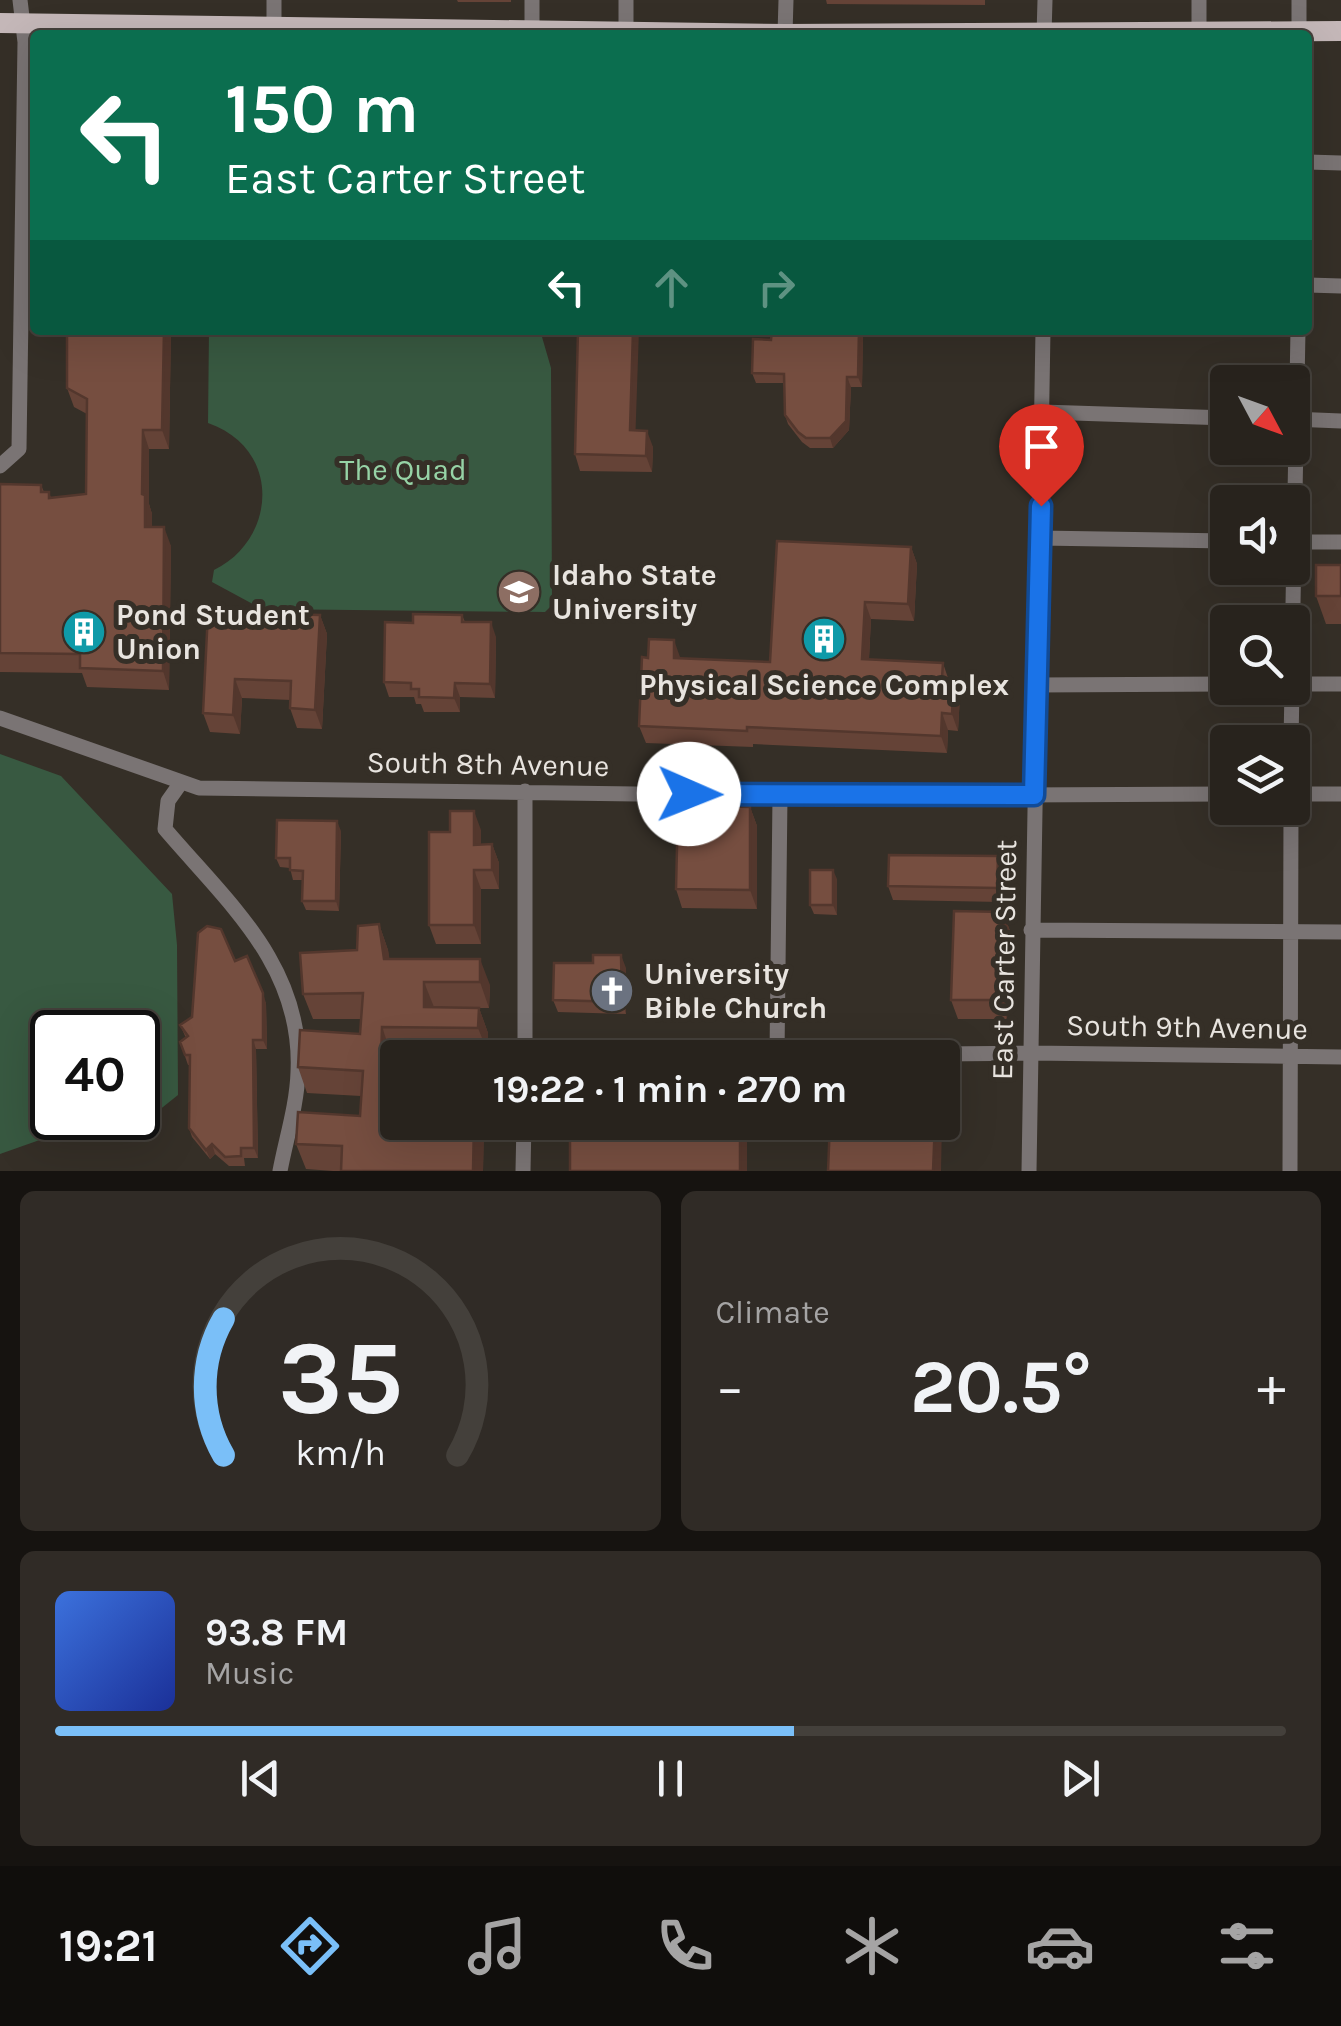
<!DOCTYPE html>
<meta charset="utf-8">
<style>
:root{--surface:#28231d;--page:#302b26;--text:#f1f3f6;--muted:#a5a4a4;--line:#44403b;--accent:#7abff8}
body{margin:0;font-family:Karla,sans-serif;background:var(--page);color:var(--text);height:100vh;display:flex;flex-direction:column;font-size:38px;white-space:nowrap}
*{box-sizing:border-box;margin:0}
p{font-size:32px;color:var(--muted)}
.icon{flex:none;width:55px;height:55px;fill:none;stroke:currentColor;stroke-width:2;stroke-linecap:round;stroke-linejoin:round}
.map{position:relative;height:1171px;overflow:hidden}
.sheet{display:flex;flex-direction:column;gap:20px;padding:20px;background:#161310;flex:1}
.sheet>*{flex:none}
.hud{position:absolute;left:30px;top:30px;width:1282px;height:305px;border-radius:10px;box-shadow:0 10px 40px #0002,0 0 0 2px var(--line);background:#0b6e4f;color:#fff;overflow:hidden}
.needle{width:65px;rotate:131deg}
.fabs{position:absolute;left:1210px;top:365px;display:grid;gap:20px}
.fabs a{display:grid;place-items:center;width:100px;height:100px;border-radius:10px;background:var(--surface);box-shadow:0 10px 40px #0002,0 0 0 2px var(--line);font-size:50px}
.speed{position:absolute;left:30px;top:1010px;display:flex;gap:20px;font-size:50px;font-weight:700;text-align:center}
.speed>*{display:grid;place-content:center;width:130px;height:130px;border-radius:50%;background:var(--surface);box-shadow:0 10px 40px #0002,0 0 0 2px var(--line);line-height:1}
.speed .limit{border:5px solid #111;border-radius:15px;background:#fff;color:#111}
.pin{position:absolute;display:grid;place-items:center;width:85px;height:85px;color:#fff;margin:-102px -42px;border-radius:50% 50% 50% 0;rotate:-45deg;box-shadow:0 0 10px #0007}
.pin .icon{rotate:45deg}
.me{position:absolute;width:110px;margin:-55px;rotate:91deg;stroke-linejoin:round;filter:drop-shadow(0 0 8px #0008)}
.turn{display:flex;align-items:center;gap:35px;height:210px;padding:0 30px;font-size:45px}
.turn .icon{width:130px;height:130px;stroke-width:2.5}
.turn b{display:block;font-size:70px;line-height:85px}
.lanes{display:flex;align-items:center;height:95px;padding:0 30px;background:#0003;justify-content:center;gap:50px;direction:ltr}
.lanes .off{opacity:.35}
.big{font-size:75px;font-weight:700;line-height:1.1}
.sheet .card{flex:1;display:flex;flex-direction:column;justify-content:center;gap:15px;min-width:0;padding:0 35px;border-radius:15px;background:var(--page)}
.sheet .dial{align-items:center;gap:0}
.dial svg{height:260px;overflow:visible;fill:none;stroke:var(--line);stroke-width:7;stroke-linecap:round;text-anchor:middle}
.dial text{fill:var(--text);stroke:none}
.song{display:flex;align-items:center;gap:30px}
.cover{width:120px;height:120px;border-radius:15px;background:linear-gradient(135deg,hsl(220 70% 55%),hsl(230 70% 35%))}
.played{height:10px;border-radius:5px;background:linear-gradient(90deg,var(--accent) 60%,var(--line) 60%)}
.keys{display:flex;justify-content:space-around;direction:ltr}
.heat{display:flex;justify-content:space-between;align-items:center;font-size:55px;direction:ltr}
.sheet .tiles{flex:1;display:grid;gap:20px;grid-template-columns:1fr 1fr}
.card:last-child{grid-column:span 2}
.trip{position:absolute;left:380px;top:1040px;width:580px;height:100px;border-radius:10px;background:var(--surface);box-shadow:0 10px 40px #0002,0 0 0 2px var(--line);font-weight:700;line-height:100px;text-align:center}
.menu{display:flex;height:160px;justify-content:space-around;align-items:center;background:#100e0c;color:var(--muted)}
.menu .icon{width:70px;height:70px}
.menu .selected{color:var(--accent)}
.menu b{font-size:45px;color:var(--text)}
.map>svg:first-child{display:block}
</style>
<div class="map">
<svg width="1341" height="1171" viewBox="0 0 1341 1171">
<rect width="100%" height="100%" fill="#352f27"/>
<path fill="#385941" d="M209,330H540L551,368L552,605L545,612L262,609L212,582L214,570C276,540 283,449 208,423Z
M0,754L61,776L172,894L177,945L178,1095L158,1111L138,1112V1032H52V1118H102L0,1154Z"/>
<g fill="none" stroke-linecap="round" stroke-linejoin="round">
<path stroke="#7a7474" stroke-width="15" d="M274,26V0
M532,27V0
M626,30V0
M1199,30V0
M785,34L786,0
M1044,35L1045,0
M1299,35V0
M1308,162L1341,163
M1308,285L1341,286
M1042,412L1228,418
M1292,419L1341,421
M0,466L19,449L25,42L20,0
M1040,538L1228,541
M1292,542H1341
M1292,659L1298,330
M1292,684H1341
M1035,685L1228,684
M0,718L199,788L780,796L1228,794
M1291,742L1292,688
M180,784L168,801L165,829C228,903 303,966 298,1072C297,1105 286,1139 280,1171
M1292,794H1341
M1031,930L1341,932
M777,1055L780,796
M525,1058V791
M553,1058L1031,1053L1341,1057
M523,1171L524,1122
M1029,1171L1043,330
M1290,1171L1291,808"/>
<path stroke="#c4b7b8" stroke-width="20" d="M0,23L785,34L1341,31"/>
</g>
<path fill="#654337" d="M457,0H511V2H458Z
M826,0H985V5L827,4Z
M171,330L169,449H149V504L152,514V527L171,546L169,690L87,687L82,673L0,672V484L41,485L44,492H49L51,498L86,494L87,414L74,407L67,388Z
M772,330H862L863,334L862,387H851L849,430L833,448H810L802,442L788,424L785,415L784,383H756L752,373L771,340Z
M636,430L653,447L652,472L580,471L575,454Z
M911,547L917,564L914,621L871,619L869,659L943,663L948,678H954L960,695L958,731L948,730L947,753L753,744V747L646,743L639,726L648,658L770,662Z
M1341,565V624H1326L1316,596Z
M208,612L320,615L327,634L322,729L297,728L290,708L291,700L242,698L240,734L210,732L203,713Z
M462,615L465,622L496,637L495,698L460,697V712H424L421,704H416L414,697H389L384,682L413,623Z
M750,807L757,826V909L682,908L676,889Z
M481,830V845L492,844L499,863V889H481V944H436L429,925L450,832Z
M341,831L339,911L306,910L302,901L303,880H293L290,868L280,867L276,858Z
M1003,871L1002,902L893,900L888,886Z
M837,879V915L814,914L810,905Z
M1003,912L1010,931L1007,1019H958L951,1000Z
M379,924L388,950L389,959L490,985L489,1008H479L488,1033V1053H391L398,1122H484L483,1171H333L306,1169L296,1144L360,1116L361,1096L307,1093L298,1067L360,1034L361,1019H313L303,994L357,950Z
M235,961L266,1003L267,1049H256L258,1158H244L245,1166H229L215,1154L210,1159L192,1137L189,1128L190,1065H188L180,1042L186,1038L180,1025L192,1017Z
M593,963L626,968V1014L558,1012L553,1000Z"/>
<path fill="#53372d" d="M164,330H171L169,449L162,430Z
M633,330H639L635,446L630,430Z
M859,330H862L863,334L862,387L858,377Z
M847,377L851,387L849,430L833,448L830,438Z
M143,430L149,449V504L152,514V546L145,527L142,494Z
M647,431L653,447L652,472L646,456Z
M164,527L171,546L169,690L163,671Z
M911,547L917,564L914,621L908,604Z
M865,602L871,619L868,676L862,659Z
M320,615L327,634L322,729L315,710Z
M491,622L496,637L495,698L490,684Z
M674,640L680,657V674L674,658Z
M954,678L960,695L958,731L952,714Z
M235,679L242,698L240,734L233,715Z
M455,683L460,697V712L454,698Z
M942,713L948,730L947,753L941,736Z
M750,807L757,826V909L750,890Z
M474,811L481,830V864L474,845Z
M337,821L341,831L339,911L336,901Z
M492,844L499,863V889L492,870Z
M998,856L1003,871L1002,902L997,888Z
M474,870L481,889V944L474,925Z
M833,870L837,879V915L833,905Z
M1003,912L1010,931L1007,1019L1000,1000Z
M379,924L388,950L394,984L384,959Z
M621,955L626,968V1014L622,1002Z
M480,959L490,985L489,1008L480,982Z
M424,982L434,1007H424Z
M263,993L266,1003L267,1049L263,1040Z
M479,1008L488,1033V1053L478,1028Z
M382,1027L391,1053L390,1087L381,1061Z
M253,1040L256,1049L258,1158L254,1148Z
M474,1122H484L483,1171H473Z
M740,1122H747V1171H740Z
M935,1122H942L941,1171H933Z
M212,1144L215,1154L210,1159L206,1150Z"/>
<path fill="#764e40" stroke="#53372d" stroke-width="2.5" d="M164,330L162,430H143L142,494L145,495V527H164L163,671L80,668V654L0,653V484L41,485V492H49V498L86,494L87,399L67,388V331Z
M578,330H633L630,430L647,431L646,456L575,454Z
M772,330H859L858,377H847L846,421L830,438H806L798,432L785,415L784,374L752,373L753,339L771,340Z
M777,541L911,547L908,604L865,602L862,659L943,663L942,678H954L952,714L942,713L941,736L747,727V731L639,726L642,657L648,658L649,639L674,640V658L770,662Z
M1316,565H1341V596H1316Z
M208,612L320,615L315,710L290,708L291,681L235,679L233,715L203,713Z
M413,614L462,615V622H491L490,684L455,683L454,698L419,697V689H411V683L384,682L385,622L413,623Z
M678,805L750,807V890L676,889Z
M450,811H474V845L492,844V870H474V925H429V832H450Z
M277,820L337,821L336,901H302L303,871L290,870V858H276Z
M889,855L998,856L997,888L888,886Z
M810,870H833V905H810Z
M954,911L1003,912L1000,1000H951Z
M379,924L384,959H480V982H424V1007L479,1008L478,1028L382,1027L381,1061H398V1122H474L473,1171H341L342,1146L296,1144L298,1112L360,1116L363,1071L298,1067L300,1030L360,1034L363,993L303,994L300,953L357,950L358,926Z
M207,926L221,929L235,961L247,956L263,993V1040H253L254,1148H241V1156L225,1157L212,1144L206,1150L189,1128L190,1055H185L180,1042L188,1036L180,1025L192,1017L198,933Z
M593,955H621L622,1002L553,1000L554,963H593Z
M570,1122H740V1171H570Z
M830,1122H935L933,1171H828Z"/>
<g fill="none" stroke-linecap="round" stroke-linejoin="round">
<g stroke="#114b97" stroke-width="25">
<path id="route" d="M689,794L1034,795L1041,506"/>
</g>
<use href="#route" stroke="#1a73e8" stroke-width="18"/>
</g>
<defs>
<g id="university-disc" transform="scale(2.25)"><circle r="9.5" fill="#8d6e63" stroke="#352f27"/><path d="M0-5L7-2L0 1L-7-2ZM-4 1L0 2.5L4 1V4Q0 6-4 4Z" fill="#fff"/></g>
<g id="building-disc" transform="scale(2.25)"><circle r="9.5" fill="#0f9aa8" stroke="#352f27"/><path d="M-4-6H4V6H1V3H-1V6H-4ZM-2.5-4.3h1.7v1.8h-1.7ZM.8-4.3h1.7v1.8H.8ZM-2.5-1h1.7V.8h-1.7ZM.8-1h1.7V.8H.8Z" fill="#fff"/></g>
<g id="church-disc" transform="scale(2.25)"><circle r="9.5" fill="#6b7280" stroke="#352f27"/><path d="M-1.2-6h2.4v3.5h3.3v2.4h-3.3V6h-2.4V-.1h-3.3v-2.4h3.3Z" fill="#fff"/></g>
</defs>
<g fill-rule="evenodd">
<use href="#university-disc" x="519" y="592"/>
<use href="#building-disc" x="84" y="632"/>
<use href="#building-disc" x="824" y="639"/>
<use href="#church-disc" x="612" y="991"/>
</g>
<g text-anchor="middle" dominant-baseline="central" stroke-width="10" stroke-linejoin="round" paint-order="stroke">
<g font-size="30" fill="#96d3a6" stroke="#352f27">
<text x="403" y="470">The Quad</text>
</g>
<g font-size="30" font-weight="bold" fill="#e8e4df" stroke="#352f27" text-anchor="start">
<text x="552" y="575">Idaho State<tspan x="552" dy="34">University</tspan></text>
<text x="116" y="615">Pond Student<tspan x="116" dy="34">Union</tspan></text>
<text x="824" y="685" text-anchor="middle">Physical Science Complex</text>
<text x="644" y="974">University<tspan x="644" dy="34">Bible Church</tspan></text>
</g>
<g font-size="30" fill="#e8e4df" stroke="#352f27">
<text transform="translate(488 764) rotate(1)">South 8th Avenue</text>
<text transform="translate(1004 960) rotate(-89)">East Carter Street</text>
<text transform="translate(1187 1027) rotate(1)">South 9th Avenue</text>
</g>
</g>
</svg>
<div class="fabs">
<a><svg class="needle" viewBox="-14 -14 28 28"><path d="M0-13l5 13h-10z" fill="#e53935"/><path d="M0 13l5-13h-10z" fill="#a5a4a4"/></svg></a>
<a><svg class="icon" aria-label="sound" viewBox="0 0 24 24"><path d="M4 9h4l5-4v14l-5-4H4zM17 9q2 3 0 6"/></svg></a>
<a><svg class="icon" aria-label="search" viewBox="0 0 24 24"><circle cx="10" cy="10" r="6"/><path d="M15 15l6 6"/></svg></a>
<a><svg class="icon" aria-label="layers" viewBox="0 0 24 24"><path d="M12 4l9 5-9 5-9-5zM3 14l9 5 9-5"/></svg></a>
</div>
<div class="speed"><div class="limit">40</div></div>
<div class="pin" style="left:1041px;top:506px;background:#d93025"><svg class="icon" aria-label="arrive" viewBox="0 0 24 24"><path d="M6 21V4h12l-3 4 3 4H6"/></svg></div>
<svg class="me" style="left:689px;top:794px" viewBox="-20 -20 40 40"><circle r="19" fill="#fff"/><path d="M0-13L10 11 0 6-10 11z" fill="#1a73e8"/></svg>
<div class="trip">19:22 · 1 min · 270 m</div>
<div class="hud">
<div class="turn"><svg class="icon" aria-label="left" viewBox="0 0 24 24"><path d="M17 20v-9H6M10 6l-5 5 5 5"/></svg><div><b>150 m</b>East Carter Street</div></div>
<div class="lanes"><svg class="icon" aria-label="left" viewBox="0 0 24 24"><path d="M17 20v-9H6M10 6l-5 5 5 5"/></svg><svg class="icon off" aria-label="ahead" viewBox="0 0 24 24"><path d="M12 20V5M6 11l6-6 6 6"/></svg><svg class="icon off" aria-label="right" viewBox="0 0 24 24"><path d="M7 20v-9h11M14 6l5 5-5 5"/></svg></div>
</div>
</div>
<section class="sheet">
<div class="tiles">
<div class="card dial"><svg viewBox="0 0 100 80">
<path d="M14 69A42 42 0 1 1 86 69"/>
<path d="M14 69A42 42 0 0 1 14 27" stroke="#7abff8"/>
<text x="50" y="56" font-size="32" font-weight="700">35</text>
<text x="50" y="72" font-size="11">km/h</text>
</svg></div>
<div class="card"><p>Climate</p>
<div class="heat"><a>−</a><b class="big">20.5°</b><a>+</a></div>
</div>
<div class="card">
<div class="song"><i class="cover"></i><div><b>93.8 FM</b><p>Music</p></div></div>
<div class="played"></div>
<div class="keys"><svg class="icon" aria-label="previous" viewBox="0 0 24 24"><path d="M18 5L8 12l10 7zM5 5v14"/></svg><svg class="icon" aria-label="pause" viewBox="0 0 24 24"><path d="M8 5v14M16 5v14"/></svg><svg class="icon" aria-label="next" viewBox="0 0 24 24"><path d="M6 5l10 7-10 7zM19 5v14"/></svg></div>
</div>
</div>
</section>
<nav class="menu">
<b>19:21</b>
<svg class="icon selected" aria-label="directions" viewBox="0 0 24 24"><path d="M12 3l9 9-9 9-9-9zM9 14v-3h6M13 9l2 2-2 2"/></svg>
<svg class="icon" aria-label="music" viewBox="0 0 24 24"><path d="M9 18V5l10-2v13"/><circle cx="6" cy="18" r="3"/><circle cx="16" cy="16" r="3"/></svg>
<svg class="icon" aria-label="phone" viewBox="0 0 24 24"><path d="M5 4h4l2 5-3 2q2 4 5 5l2-3 5 2v4C11 20 4 13 5 4z"/></svg>
<svg class="icon" aria-label="climate" viewBox="0 0 24 24"><path d="M12 3v18M4 7l16 10M4 17L20 7"/></svg>
<svg class="icon" aria-label="car" viewBox="0 0 24 24"><path d="M5 17H2v-5l4-1 3-4h7l3 4 3 1v5h-3M9 17h6M6 11h13"/><circle cx="7" cy="17" r="2"/><circle cx="17" cy="17" r="2"/></svg>
<svg class="icon" aria-label="filters" viewBox="0 0 24 24"><path d="M4 7h16M4 17h16"/><circle cx="9" cy="7" r="2"/><circle cx="15" cy="17" r="2"/></svg>
</nav>
